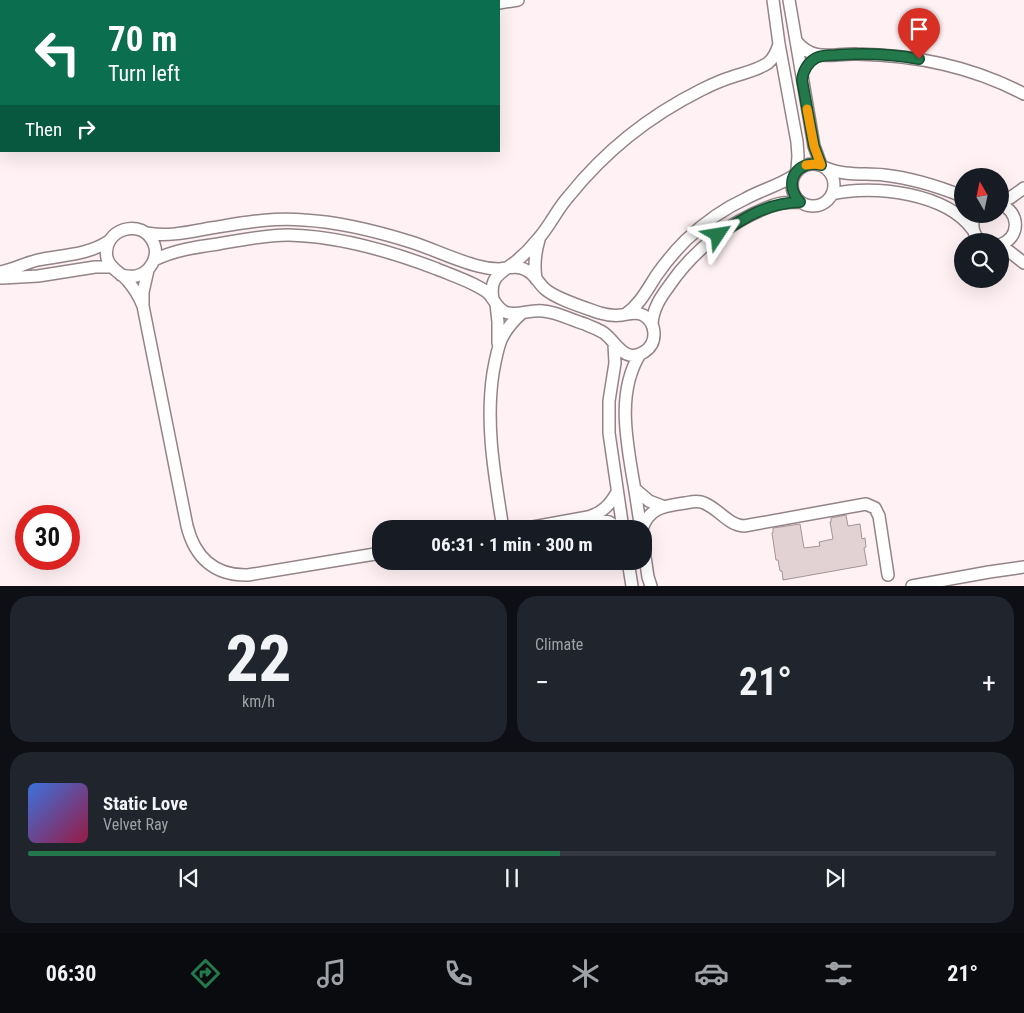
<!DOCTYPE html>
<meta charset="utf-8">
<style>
:root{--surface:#171b24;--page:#20242c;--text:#f1f3f6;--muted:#9ea1a6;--line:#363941;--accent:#23794c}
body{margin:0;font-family:"Roboto Condensed",sans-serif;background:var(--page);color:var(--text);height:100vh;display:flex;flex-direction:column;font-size:19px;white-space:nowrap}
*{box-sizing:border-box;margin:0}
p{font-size:16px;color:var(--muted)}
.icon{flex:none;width:28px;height:28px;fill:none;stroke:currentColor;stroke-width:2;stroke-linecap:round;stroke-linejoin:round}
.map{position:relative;height:586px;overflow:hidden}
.details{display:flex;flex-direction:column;gap:10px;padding:10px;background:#0d0f14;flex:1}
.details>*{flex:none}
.guide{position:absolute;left:0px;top:0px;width:500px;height:152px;box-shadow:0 5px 20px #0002;background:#0b6e4f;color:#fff;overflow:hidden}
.needle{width:32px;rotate:351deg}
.controls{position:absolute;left:954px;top:168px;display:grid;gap:10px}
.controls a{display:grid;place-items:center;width:55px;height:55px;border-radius:50%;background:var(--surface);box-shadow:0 5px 20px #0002;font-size:25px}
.speed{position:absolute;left:15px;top:505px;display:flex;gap:10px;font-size:25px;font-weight:700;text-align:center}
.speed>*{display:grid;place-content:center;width:65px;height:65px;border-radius:50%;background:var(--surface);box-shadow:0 5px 20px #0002;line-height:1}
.speed .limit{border:8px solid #d22;background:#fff;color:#111}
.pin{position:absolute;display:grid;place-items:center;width:42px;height:42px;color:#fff;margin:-51px -21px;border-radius:50% 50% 50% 0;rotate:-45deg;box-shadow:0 0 5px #0007}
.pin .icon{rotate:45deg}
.me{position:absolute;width:55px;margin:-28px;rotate:57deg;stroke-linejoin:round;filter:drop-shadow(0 0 4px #0008)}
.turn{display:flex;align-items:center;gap:18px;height:105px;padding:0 25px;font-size:22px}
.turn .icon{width:65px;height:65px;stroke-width:2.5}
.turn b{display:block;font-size:35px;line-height:42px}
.then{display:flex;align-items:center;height:48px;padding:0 25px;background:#0003;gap:10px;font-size:19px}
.big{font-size:38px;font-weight:700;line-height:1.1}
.details .widget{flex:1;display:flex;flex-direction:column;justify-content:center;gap:8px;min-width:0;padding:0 18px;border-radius:20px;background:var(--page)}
.details .dial{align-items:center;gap:0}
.dial b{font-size:65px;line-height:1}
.song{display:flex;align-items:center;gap:15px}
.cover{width:60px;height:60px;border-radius:8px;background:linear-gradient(135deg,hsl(220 70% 55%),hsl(340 70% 35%))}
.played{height:5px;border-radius:2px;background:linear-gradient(90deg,var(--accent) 55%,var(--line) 55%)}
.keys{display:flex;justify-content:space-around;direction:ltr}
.heat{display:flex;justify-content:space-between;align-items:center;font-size:28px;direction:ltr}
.details .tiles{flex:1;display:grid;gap:10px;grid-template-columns:1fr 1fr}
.widget:last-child{grid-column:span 2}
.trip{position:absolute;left:372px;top:520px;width:280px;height:50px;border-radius:20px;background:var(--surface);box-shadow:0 5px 20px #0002;font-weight:700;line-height:50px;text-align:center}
.dock{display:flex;height:80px;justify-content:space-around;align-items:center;background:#090b0e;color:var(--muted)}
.dock .icon{width:35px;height:35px}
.dock .active{color:var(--accent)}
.dock b{font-size:22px;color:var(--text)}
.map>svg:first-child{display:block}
</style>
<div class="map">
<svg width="1024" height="586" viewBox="0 0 1024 586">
<rect width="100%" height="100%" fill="#fff1f4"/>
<path fill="#e2d2d4" stroke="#a49497" d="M846,515L848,526L860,524L862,539L865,538L866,547L864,548L867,565L783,580L782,571H780L778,560H776L772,533H773V528L800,524L804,548L820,546L819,542L833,539L830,522H831V518Z"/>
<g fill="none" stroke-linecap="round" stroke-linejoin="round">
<g stroke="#938487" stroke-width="14">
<path id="minor" d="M124,0V1
M773,0L779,44L797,142L798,156L797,170
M789,0L814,146L821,165
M499,3L518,0
M796,41C814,63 833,53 857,54C914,55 973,67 1024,94
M0,93H1
M792 185a21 21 0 1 1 42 0a21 21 0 1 1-42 0Z
M826,168C844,176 865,173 884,175C911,178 937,186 962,196
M832,194C873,184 947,193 973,230
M1000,202L1010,198L1024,188
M1000,204C1020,212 1021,237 1000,245
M975,214C971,224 972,233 980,241
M146,233C168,237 189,232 211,228C242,223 272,217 304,220C340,222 376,231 411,242C433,249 455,260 478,266C485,268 492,269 499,269C508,268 517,265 526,270C535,274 538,283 545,289C556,299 586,308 600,313C607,315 615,316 622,315C629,314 636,311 643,315C657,323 658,343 644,352C625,364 617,343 604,333C598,329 591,327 585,324C571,320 557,312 543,311C530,309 517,317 505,312C496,308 494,298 487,292C483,289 477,286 473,284C461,278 449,274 437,269C390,251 339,236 288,235C265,235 241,240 218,244C196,247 175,250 154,260
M1000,247L1010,252L1024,263
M0,272C13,270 25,263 38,260C62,255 88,255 109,241
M121,275C126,276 131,277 136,276C150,273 159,257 154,244C143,216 101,229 107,258C110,269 120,272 127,280C134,288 139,296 143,306L187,526C195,558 215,576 248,575L381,553
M2,278L38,276L95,267H112
M536,279C534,266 535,253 539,240
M493,299C489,278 499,274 514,263C523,256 531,248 538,239C550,226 557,209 569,196C605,151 649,116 701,90C711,85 722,80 732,77C744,73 758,70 768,63C774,58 777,51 779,44
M143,304V292L148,270
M496,304L498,322V343
M626,314C640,304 647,290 656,276C665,263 675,251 686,240C703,224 723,209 745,199C761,190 778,186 793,176
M652,324C653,309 660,298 669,286C694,249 732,220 774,205C782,202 791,202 800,202
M614,344L615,363L609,401V433L623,529
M640,354C617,391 626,438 633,479C636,495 638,512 641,529
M635,489L649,501L662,506
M590,518L609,522L620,529
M503,529C495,477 485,426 493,373C495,362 497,350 501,340C506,329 513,321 522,313
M522,529L588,517C602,513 610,505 617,492
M642,529C649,507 665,506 685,503C691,502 698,500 704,503C719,509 728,525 744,526L866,504L875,508L879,516L888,575
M644,550L648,577L651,586
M628,561L632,586
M912,586L989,572L1024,567"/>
</g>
<use href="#minor" stroke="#fff" stroke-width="11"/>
</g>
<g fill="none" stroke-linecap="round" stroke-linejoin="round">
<g stroke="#174f31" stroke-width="12">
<path id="route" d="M718,235C744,218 767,203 800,202C782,183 797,159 821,165L814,146L802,80C803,71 808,62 816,58C822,55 829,55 836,55C864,53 891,54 919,59"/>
</g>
<use href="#route" stroke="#23794c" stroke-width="9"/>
<path stroke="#f59e0b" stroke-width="9" d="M806,165L815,164L821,165L814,146L807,109"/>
</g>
</svg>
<div class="controls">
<a><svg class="needle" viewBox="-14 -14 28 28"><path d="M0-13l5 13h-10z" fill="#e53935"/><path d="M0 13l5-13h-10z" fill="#9ea1a6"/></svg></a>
<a><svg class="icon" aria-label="search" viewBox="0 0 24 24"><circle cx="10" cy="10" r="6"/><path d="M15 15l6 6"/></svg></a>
</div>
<div class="speed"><div class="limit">30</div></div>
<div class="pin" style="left:919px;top:59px;background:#d93025"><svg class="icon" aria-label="arrive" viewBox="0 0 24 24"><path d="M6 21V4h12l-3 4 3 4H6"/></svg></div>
<svg class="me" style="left:718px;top:235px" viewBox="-20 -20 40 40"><path d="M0-17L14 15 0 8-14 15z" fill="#23794c" stroke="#fff" stroke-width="4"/></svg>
<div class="trip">06:31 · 1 min · 300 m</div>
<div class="guide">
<div class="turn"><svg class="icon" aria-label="left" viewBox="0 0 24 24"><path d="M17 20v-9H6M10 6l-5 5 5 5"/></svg><div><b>70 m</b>Turn left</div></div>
<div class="then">Then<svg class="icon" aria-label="right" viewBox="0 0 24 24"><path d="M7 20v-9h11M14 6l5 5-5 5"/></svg></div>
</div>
</div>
<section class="details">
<div class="tiles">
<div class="widget dial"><b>22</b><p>km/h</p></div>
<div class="widget"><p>Climate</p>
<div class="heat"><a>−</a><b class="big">21°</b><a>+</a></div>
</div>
<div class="widget">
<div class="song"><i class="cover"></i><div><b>Static Love</b><p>Velvet Ray</p></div></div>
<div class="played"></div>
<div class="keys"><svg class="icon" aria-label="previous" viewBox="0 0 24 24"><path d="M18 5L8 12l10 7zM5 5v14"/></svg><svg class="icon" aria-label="pause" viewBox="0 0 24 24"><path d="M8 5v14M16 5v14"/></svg><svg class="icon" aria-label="next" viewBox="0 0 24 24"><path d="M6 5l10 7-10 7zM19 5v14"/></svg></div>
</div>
</div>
</section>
<nav class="dock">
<b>06:30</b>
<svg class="icon active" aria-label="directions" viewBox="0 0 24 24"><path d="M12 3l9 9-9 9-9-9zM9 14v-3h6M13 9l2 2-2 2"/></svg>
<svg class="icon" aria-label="music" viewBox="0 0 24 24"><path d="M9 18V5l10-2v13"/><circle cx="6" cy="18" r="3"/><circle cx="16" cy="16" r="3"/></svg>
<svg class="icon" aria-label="phone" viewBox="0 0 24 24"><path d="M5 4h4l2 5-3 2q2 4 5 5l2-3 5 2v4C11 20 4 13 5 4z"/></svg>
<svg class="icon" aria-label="climate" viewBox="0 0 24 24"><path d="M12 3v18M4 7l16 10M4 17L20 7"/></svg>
<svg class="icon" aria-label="car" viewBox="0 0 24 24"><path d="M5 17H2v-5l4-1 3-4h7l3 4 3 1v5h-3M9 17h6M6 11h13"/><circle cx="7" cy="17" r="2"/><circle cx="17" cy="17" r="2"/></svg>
<svg class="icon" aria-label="filters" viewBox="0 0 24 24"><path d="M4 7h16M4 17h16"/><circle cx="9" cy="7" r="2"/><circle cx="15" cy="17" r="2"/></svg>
<b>21°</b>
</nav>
